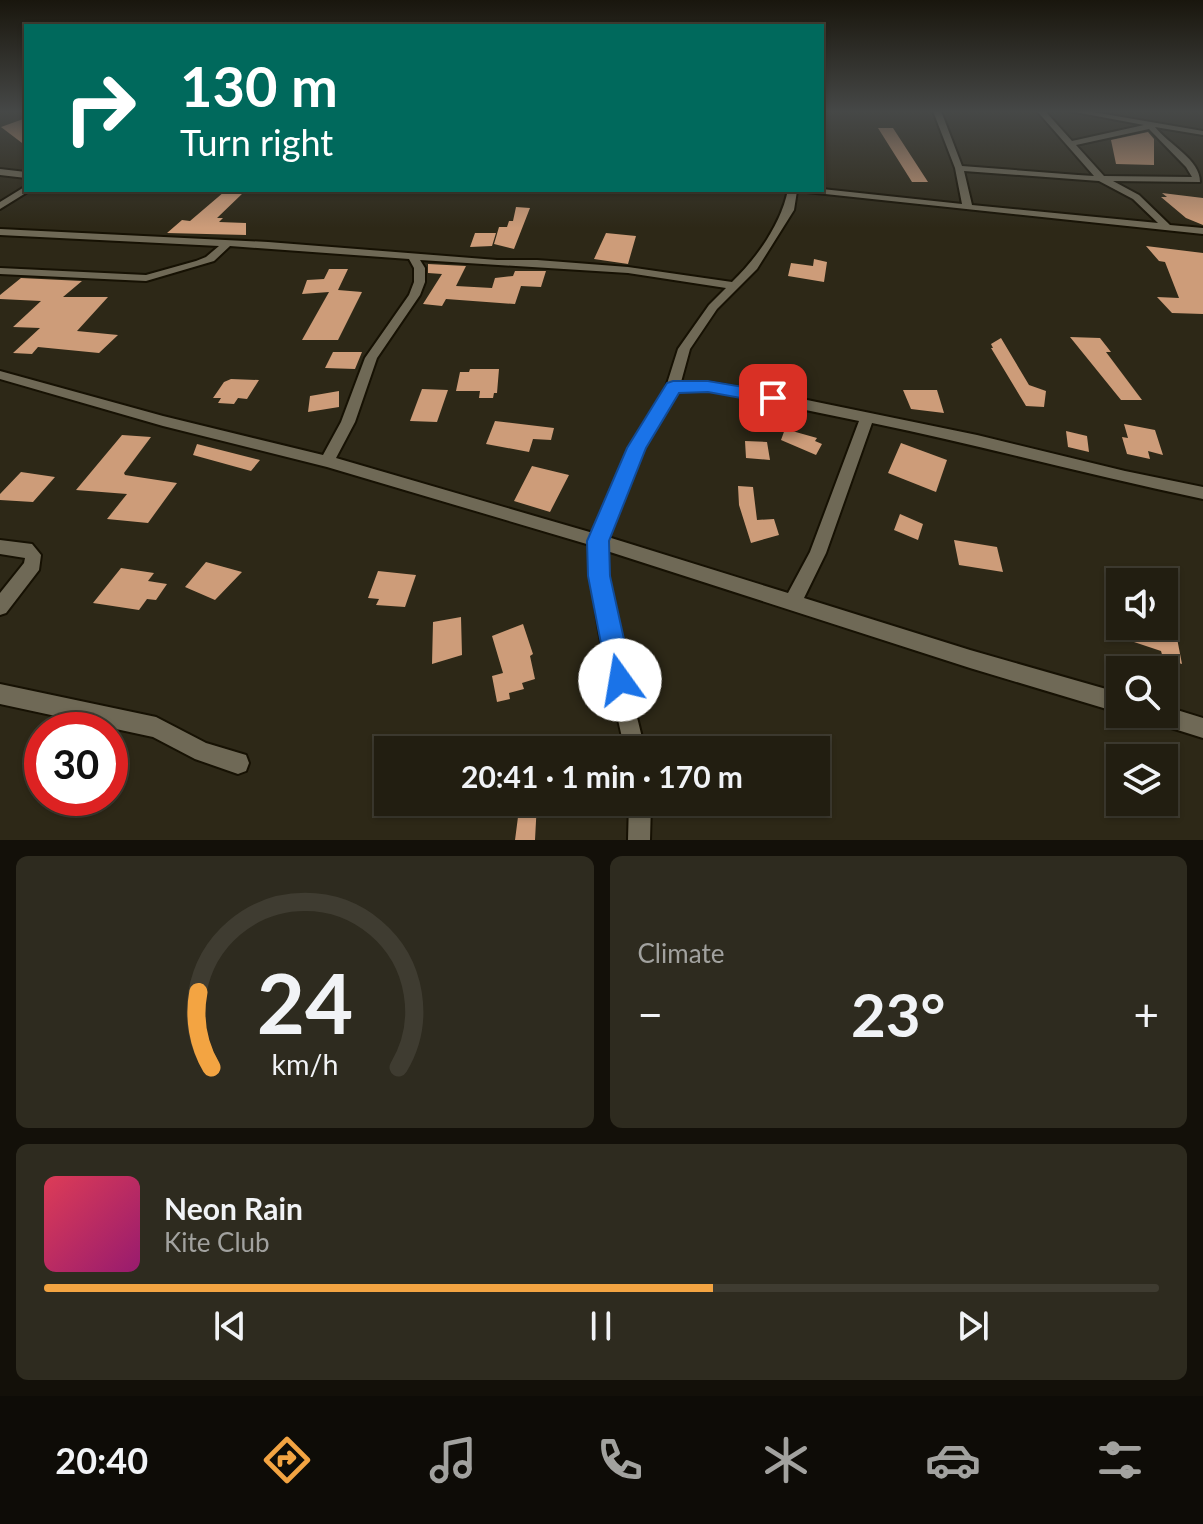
<!DOCTYPE html>
<meta charset="utf-8">
<style>
:root{--surface:#221e11;--page:#2e2b1f;--text:#f1f3f6;--muted:#a2a29f;--line:#3f3c31;--accent:#f3a442}
body{margin:0;font-family:Lato,sans-serif;background:var(--page);color:var(--text);height:100vh;display:flex;flex-direction:column;font-size:30px;white-space:nowrap}
*{box-sizing:border-box;margin:0}
p{font-size:26px;color:var(--muted)}
.icon{flex:none;width:44px;height:44px;fill:none;stroke:currentColor;stroke-width:2;stroke-linecap:round;stroke-linejoin:round}
.map{position:relative;height:840px;overflow:hidden}
.details{display:flex;flex-direction:column;gap:16px;padding:16px;background:#131009;flex:1}
.details>*{flex:none}
.banner{position:absolute;left:24px;top:24px;width:800px;height:168px;border-radius:0px;box-shadow:0 2px 6px #0004,0 0 0 2px var(--line);background:#00695c;color:#fff;overflow:hidden}
.tools{position:absolute;left:1106px;top:568px;display:grid;gap:16px}
.tools a{display:grid;place-items:center;width:72px;height:72px;border-radius:0px;background:var(--surface);box-shadow:0 2px 6px #0004,0 0 0 2px var(--line);font-size:40px}
.speed{position:absolute;left:24px;top:712px;display:flex;gap:16px;font-size:40px;font-weight:700;text-align:center}
.speed>*{display:grid;place-content:center;width:104px;height:104px;border-radius:50%;background:var(--surface);box-shadow:0 2px 6px #0004,0 0 0 2px var(--line);line-height:1}
.speed .limit{border:12px solid #d22;background:#fff;color:#111}
.pin{position:absolute;display:grid;place-items:center;width:68px;height:68px;color:#fff;margin:-34px;border-radius:16px;box-shadow:0 4px 12px #0006}
.me{position:absolute;width:88px;margin:-44px;rotate:347deg;stroke-linejoin:round;filter:drop-shadow(0 0 6px #0008)}
.turn{display:flex;align-items:center;gap:28px;height:168px;padding:0 24px;font-size:36px}
.turn .icon{width:104px;height:104px;stroke-width:2.5}
.turn b{display:block;font-size:56px;line-height:68px}
.big{font-size:60px;font-weight:700;line-height:1.1}
.details .tile{flex:1;display:flex;flex-direction:column;justify-content:center;gap:12px;min-width:0;padding:0 28px;border-radius:12px;background:var(--page)}
.details .dial{align-items:center;gap:0}
.dial svg{height:208px;overflow:visible;fill:none;stroke:var(--line);stroke-width:7;stroke-linecap:round;text-anchor:middle}
.dial text{fill:var(--text);stroke:none}
.song{display:flex;align-items:center;gap:24px}
.cover{width:96px;height:96px;border-radius:12px;background:linear-gradient(135deg,hsl(350 70% 55%),hsl(320 70% 35%))}
.played{height:8px;border-radius:4px;background:linear-gradient(90deg,var(--accent) 60%,var(--line) 60%)}
.keys{display:flex;justify-content:space-around;direction:ltr}
.heat{display:flex;justify-content:space-between;align-items:center;font-size:44px;direction:ltr}
.details .tiles{flex:1;display:grid;gap:16px;grid-template-columns:1fr 1fr}
.tile:last-child{grid-column:span 2}
.trip{position:absolute;left:374px;top:736px;width:456px;height:80px;border-radius:0px;background:var(--surface);box-shadow:0 2px 6px #0004,0 0 0 2px var(--line);font-weight:700;line-height:80px;text-align:center}
.tab-bar{display:flex;height:128px;justify-content:space-around;align-items:center;background:#0e0c07;color:var(--muted)}
.tab-bar .icon{width:56px;height:56px}
.tab-bar .current{color:var(--accent)}
.tab-bar b{font-size:36px;color:var(--text)}
.map>svg:first-child{display:block}
</style>
<div class="map">
<svg width="1203" height="840" viewBox="0 0 1203 840">
<rect width="100%" height="100%" fill="#2d2817"/>
<path fill="#cd9c79" d="M26,118V146L1,127Z
M878,128H893L928,182H912Z
M1148,132L1154,139V165L1116,164L1111,140Z
M224,192L243,193L217,218H223L219,222L246,223V235L167,233L182,220L190,221Z
M1162,193L1203,198V225L1186,218L1161,197H1167Z
M516,207L530,208L514,249L494,244L499,227H507L509,221H513Z
M475,233H496L492,246L470,247Z
M606,233L636,236L628,264L594,259Z
M1146,246L1203,253V314L1172,313L1157,297L1179,298L1165,262L1159,261Z
M814,259L827,262L824,282L788,276L791,263L813,266Z
M428,264L466,266L456,286L492,288L495,278L513,276L515,271H546L541,287L521,286L515,304L446,299L442,306L423,304L442,274L428,273Z
M329,269H348L338,290L362,292L338,340H302L329,292L302,294L307,280L324,279Z
M21,278L82,281L63,297H108L77,331L118,335L99,353L38,347L32,354L13,353L40,328L13,327L41,301L0,299V295Z
M1070,337L1100,338L1111,352H1106L1142,400H1121Z
M1001,338L1029,385L1046,391L1044,407L1026,406L991,348H993L991,344Z
M333,352H362L355,369L325,368Z
M470,369H499L497,393H494L493,398H479L480,391H456L460,372H469Z
M231,379L259,380L247,399L238,398L234,404L218,403L221,398H213L224,382Z
M422,389L448,390L437,422L410,421Z
M903,390H937L944,413L911,409Z
M339,391V407L308,412L310,396Z
M495,421L554,428L551,440L533,439L529,452L486,444Z
M1124,424L1155,430L1163,455L1148,451L1150,459L1127,454L1122,437L1128,438Z
M785,429L817,438L815,441L822,444L816,455L781,440Z
M1066,431L1087,436L1089,452L1068,447Z
M122,435L151,437L124,473L125,475L177,483L148,523L107,519L127,494L76,490Z
M745,441L767,442L770,460L746,458Z
M901,443L947,460L936,492L888,473Z
M197,444L260,460L251,471L193,455Z
M532,466L569,475L550,512L514,501Z
M21,472L55,477L33,502L0,500V494Z
M738,486L753,487L757,520L774,519L779,535L751,543L739,505Z
M900,514L923,524L918,540L894,530Z
M954,540L997,547L1003,572L959,565Z
M206,562L242,572L215,600L185,587Z
M121,568L154,573L148,581L167,584L156,600L147,599L139,610L93,603Z
M378,571L416,575L405,607L376,605L379,599L368,598Z
M461,617L462,655L432,664L433,622Z
M523,624L533,654L530,656L535,679L522,683L524,689L509,693L510,699L497,702L492,676L503,673L492,636Z
M1123,626L1175,628L1182,664L1163,658L1161,651L1125,639Z
M384,802H439L436,818L380,817Z
M515,802H537L535,840H515L518,817H514Z"/>
<g fill="none" stroke-linecap="round" stroke-linejoin="round">
<g stroke="#161103" stroke-width="4">
<path id="street" d="M933,111H941L962,166L1078,175L1094,176L1037,111H1045L1072,141L1144,125L1070,111H1087L1203,131V135L1155,127C1169,145 1200,159 1200,182L1113,181L1139,195L1170,225L1203,228V234L797,191L794,210L757,269L717,309L690,349L681,382H708L773,393L977,435L1125,471L1203,487V499C1092,476 983,446 872,423L826,553L804,598L970,650L1120,693V713L970,668L607,551C609,618 630,685 645,750H625C610,683 591,614 590,545L327,467L163,426L0,379V371L163,416L323,455L341,422L365,358L409,295L414,282V268L409,259L230,246L214,261L146,281L0,274V268L146,275L196,261L206,257L219,246L0,235V229L268,242L497,260H537L628,267L732,282C757,258 781,224 788,190L822,189L962,204L955,168ZM1149,129L1186,167L1192,177L1104,176L1076,145ZM964,171L1099,181L1133,199L1158,223L972,205ZM420,260L628,273L726,288L709,305L678,349L666,387L629,448L593,533L336,458L355,422L377,358L420,295L425,282V268ZM708,390L859,421L810,552L788,593L608,537L643,449L677,391Z
M0,169L26,172V178L0,175Z
M26,186V190L29,191L0,209V202Z
M0,540L32,544L41,555L39,570L6,613L0,615V593L24,563L25,558L0,554Z
M0,684L156,717L206,743L246,755L249,763L246,771L238,774L195,759L153,737L0,704Z
M1164,706L1203,718V738L1149,721L1146,714H1164Z
M629,802H651L650,840H628Z"/>
</g>
<use href="#street" fill="#6f6956" fill-rule="evenodd"/>
</g>
<linearGradient id="sky" x2="0" y2="1"><stop stop-color="#19160d"/><stop offset="0.49" stop-color="#464847"/><stop offset="1" stop-color="#464847" stop-opacity="0"/></linearGradient>
<rect width="1203" height="228" fill="url(#sky)"/>
<path fill="#1a73e8" stroke="#114b97" stroke-width="2" d="M673,381H708L773,392L782,398L773,404L708,392L679,393L646,448L609,541L610,576L633,680L629,689L620,692L611,689L608,680L588,576L587,541L627,448L667,383Z"/>
</svg>
<div class="tools">
<a><svg class="icon" aria-label="sound" viewBox="0 0 24 24"><path d="M4 9h4l5-4v14l-5-4H4zM17 9q2 3 0 6"/></svg></a>
<a><svg class="icon" aria-label="search" viewBox="0 0 24 24"><circle cx="10" cy="10" r="6"/><path d="M15 15l6 6"/></svg></a>
<a><svg class="icon" aria-label="layers" viewBox="0 0 24 24"><path d="M12 4l9 5-9 5-9-5zM3 14l9 5 9-5"/></svg></a>
</div>
<div class="speed"><div class="limit">30</div></div>
<div class="pin" style="left:773px;top:398px;background:#d93025"><svg class="icon" aria-label="arrive" viewBox="0 0 24 24"><path d="M6 21V4h12l-3 4 3 4H6"/></svg></div>
<svg class="me" style="left:620px;top:680px" viewBox="-20 -20 40 40"><circle r="19" fill="#fff"/><path d="M0-13L10 11 0 6-10 11z" fill="#1a73e8"/></svg>
<div class="trip">20:41 · 1 min · 170 m</div>
<div class="banner">
<div class="turn"><svg class="icon" aria-label="right" viewBox="0 0 24 24"><path d="M7 20v-9h11M14 6l5 5-5 5"/></svg><div><b>130 m</b>Turn right</div></div>
</div>
</div>
<section class="details">
<div class="tiles">
<div class="tile dial"><svg viewBox="0 0 100 80">
<path d="M14 69A42 42 0 1 1 86 69"/>
<path d="M14 69A42 42 0 0 1 9 40" stroke="#f3a442"/>
<text x="50" y="56" font-size="32" font-weight="700">24</text>
<text x="50" y="72" font-size="11">km/h</text>
</svg></div>
<div class="tile"><p>Climate</p>
<div class="heat"><a>−</a><b class="big">23°</b><a>+</a></div>
</div>
<div class="tile">
<div class="song"><i class="cover"></i><div><b>Neon Rain</b><p>Kite Club</p></div></div>
<div class="played"></div>
<div class="keys"><svg class="icon" aria-label="previous" viewBox="0 0 24 24"><path d="M18 5L8 12l10 7zM5 5v14"/></svg><svg class="icon" aria-label="pause" viewBox="0 0 24 24"><path d="M8 5v14M16 5v14"/></svg><svg class="icon" aria-label="next" viewBox="0 0 24 24"><path d="M6 5l10 7-10 7zM19 5v14"/></svg></div>
</div>
</div>
</section>
<nav class="tab-bar">
<b>20:40</b>
<svg class="icon current" aria-label="directions" viewBox="0 0 24 24"><path d="M12 3l9 9-9 9-9-9zM9 14v-3h6M13 9l2 2-2 2"/></svg>
<svg class="icon" aria-label="music" viewBox="0 0 24 24"><path d="M9 18V5l10-2v13"/><circle cx="6" cy="18" r="3"/><circle cx="16" cy="16" r="3"/></svg>
<svg class="icon" aria-label="phone" viewBox="0 0 24 24"><path d="M5 4h4l2 5-3 2q2 4 5 5l2-3 5 2v4C11 20 4 13 5 4z"/></svg>
<svg class="icon" aria-label="climate" viewBox="0 0 24 24"><path d="M12 3v18M4 7l16 10M4 17L20 7"/></svg>
<svg class="icon" aria-label="car" viewBox="0 0 24 24"><path d="M5 17H2v-5l4-1 3-4h7l3 4 3 1v5h-3M9 17h6M6 11h13"/><circle cx="7" cy="17" r="2"/><circle cx="17" cy="17" r="2"/></svg>
<svg class="icon" aria-label="filters" viewBox="0 0 24 24"><path d="M4 7h16M4 17h16"/><circle cx="9" cy="7" r="2"/><circle cx="15" cy="17" r="2"/></svg>
</nav>
